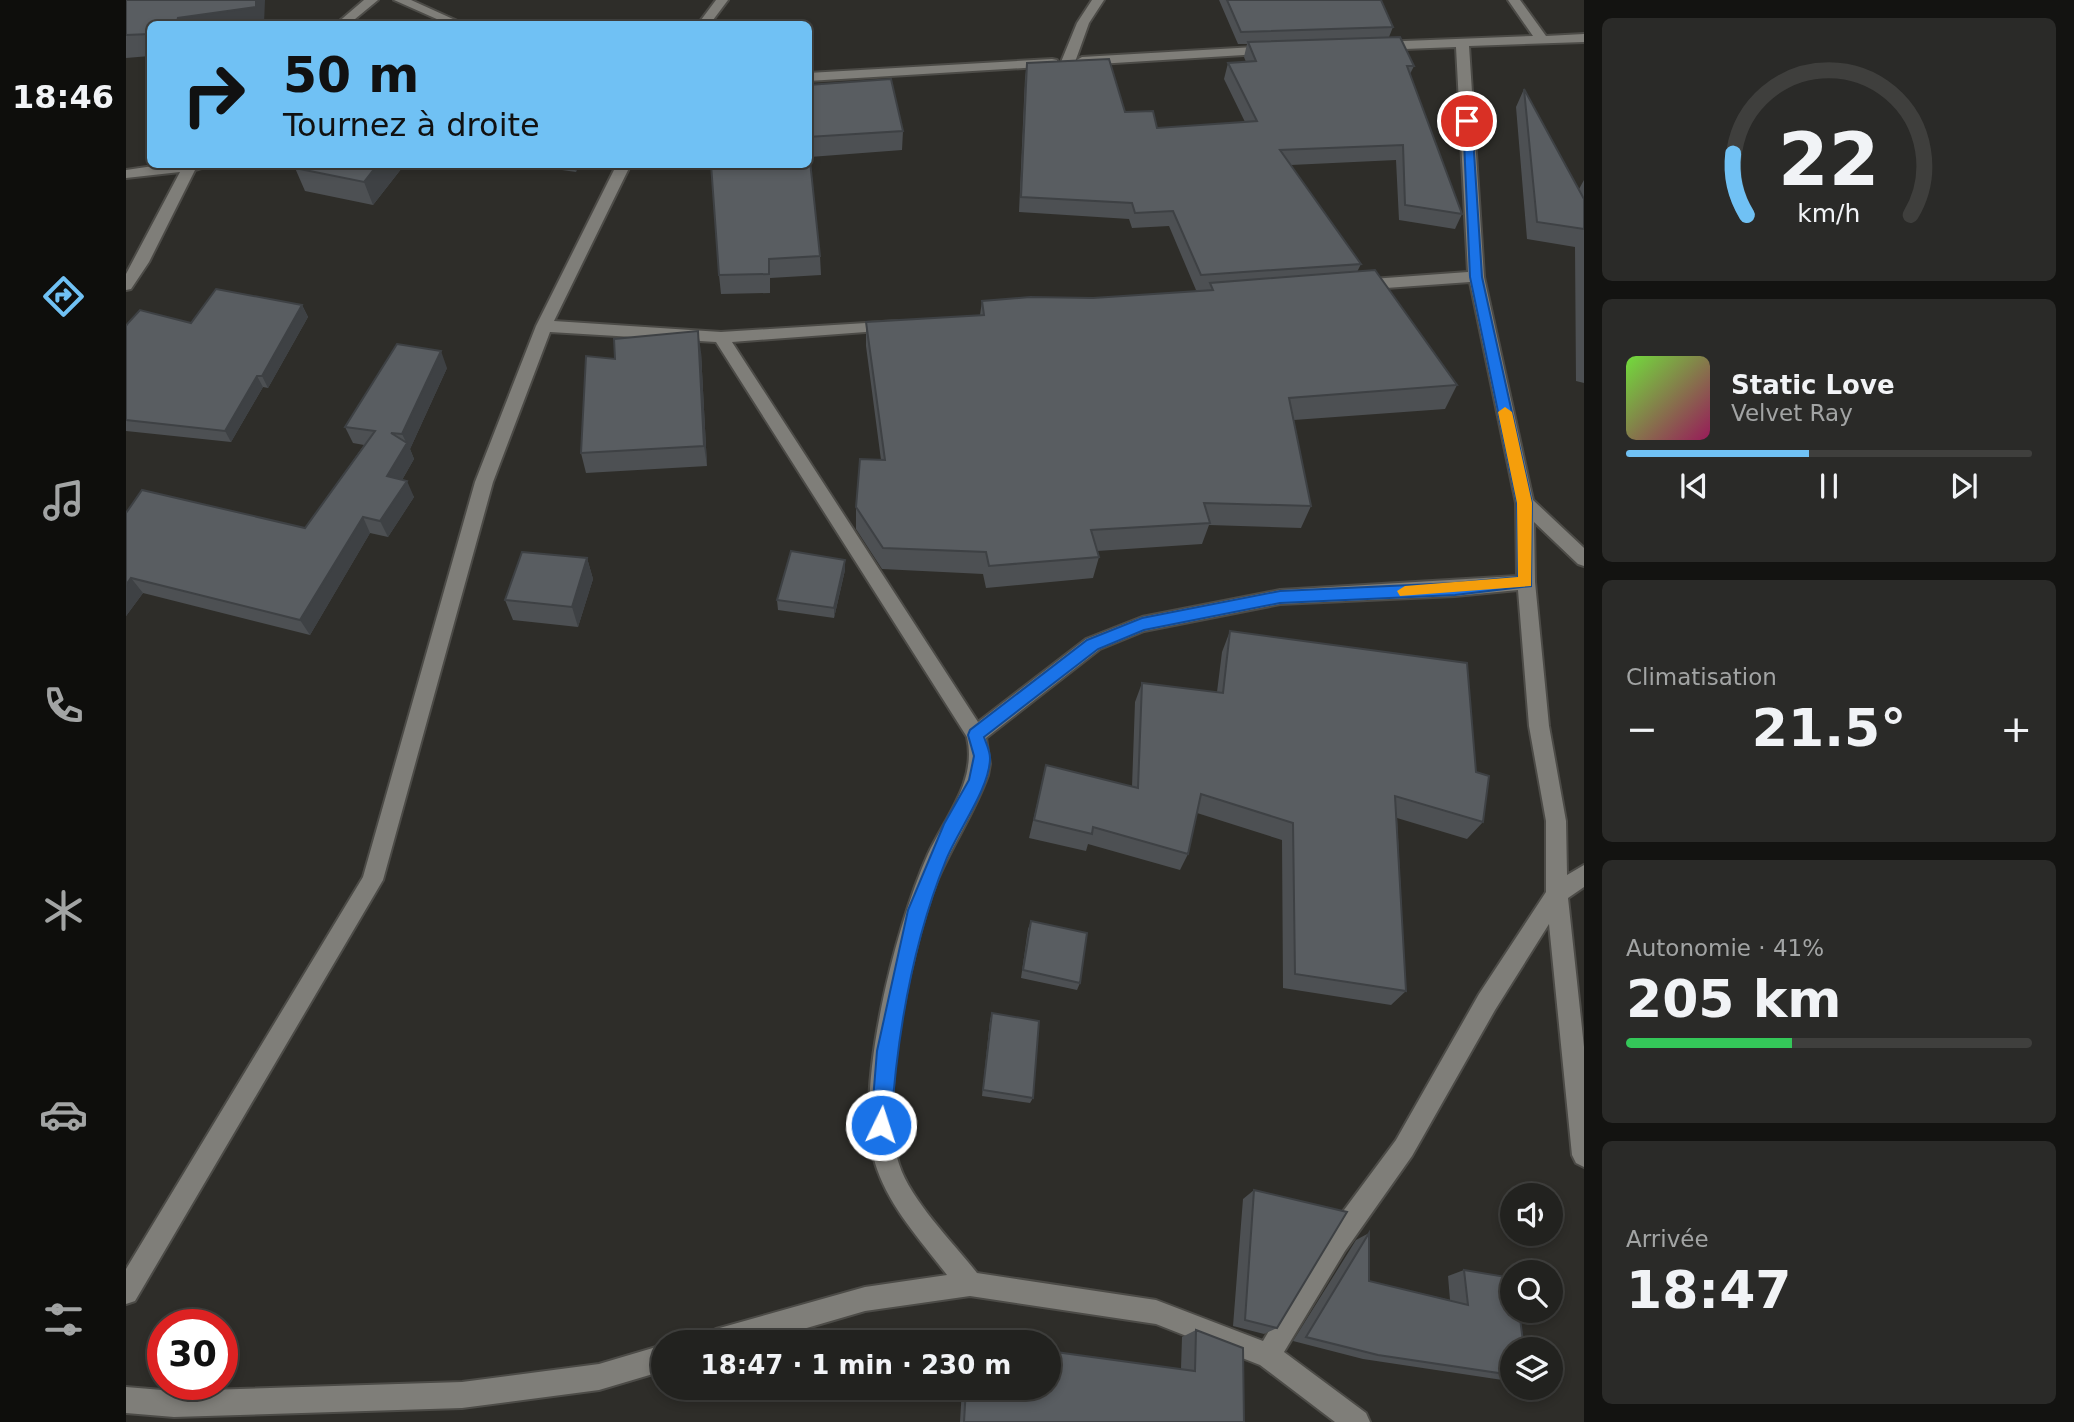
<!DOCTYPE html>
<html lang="fr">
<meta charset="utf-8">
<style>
:root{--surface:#22221f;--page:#2a2a28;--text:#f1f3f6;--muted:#a2a4a4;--line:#3f3f3d;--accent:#70c1f4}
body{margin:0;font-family:"DejaVu Sans",sans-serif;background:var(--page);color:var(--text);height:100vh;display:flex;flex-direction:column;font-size:26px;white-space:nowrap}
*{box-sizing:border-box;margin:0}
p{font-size:23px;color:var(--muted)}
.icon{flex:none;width:38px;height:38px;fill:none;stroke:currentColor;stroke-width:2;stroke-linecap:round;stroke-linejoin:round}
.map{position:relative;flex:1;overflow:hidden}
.panel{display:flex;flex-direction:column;gap:18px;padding:18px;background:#131311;width:490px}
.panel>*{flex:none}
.guide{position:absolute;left:21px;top:21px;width:665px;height:147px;border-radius:10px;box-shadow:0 4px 10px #0003,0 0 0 2px var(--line);background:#70c1f4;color:#111;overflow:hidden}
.tools{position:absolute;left:1374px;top:1183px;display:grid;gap:14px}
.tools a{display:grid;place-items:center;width:63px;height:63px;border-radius:50%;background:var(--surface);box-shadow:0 4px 10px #0003,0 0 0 2px var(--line);font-size:35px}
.speed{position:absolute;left:21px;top:1309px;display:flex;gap:14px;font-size:35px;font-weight:700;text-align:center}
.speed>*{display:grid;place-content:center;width:91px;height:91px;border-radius:50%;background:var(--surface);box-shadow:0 4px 10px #0003,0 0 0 2px var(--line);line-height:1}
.speed .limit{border:10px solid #d22;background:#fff;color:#111}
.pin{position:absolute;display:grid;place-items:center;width:60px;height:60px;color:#fff;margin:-30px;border:4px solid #fff;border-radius:50%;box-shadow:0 2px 7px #0007}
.me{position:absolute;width:77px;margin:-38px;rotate:4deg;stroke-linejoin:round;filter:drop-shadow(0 0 5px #0008)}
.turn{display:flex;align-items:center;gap:24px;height:147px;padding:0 21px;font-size:32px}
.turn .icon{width:91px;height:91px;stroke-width:2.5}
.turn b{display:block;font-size:49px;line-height:60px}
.big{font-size:52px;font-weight:700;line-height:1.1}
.panel .card{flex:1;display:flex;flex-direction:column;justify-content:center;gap:10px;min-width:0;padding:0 24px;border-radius:10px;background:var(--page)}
.panel .dial{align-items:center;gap:0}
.dial svg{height:182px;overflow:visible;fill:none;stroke:var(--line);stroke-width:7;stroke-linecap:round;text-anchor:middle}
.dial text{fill:var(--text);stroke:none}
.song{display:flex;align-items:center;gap:21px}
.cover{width:84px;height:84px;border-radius:10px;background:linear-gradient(135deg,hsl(100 70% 55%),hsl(330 70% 35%))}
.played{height:7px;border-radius:4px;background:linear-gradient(90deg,var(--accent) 45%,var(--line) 45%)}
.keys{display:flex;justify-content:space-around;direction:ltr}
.heat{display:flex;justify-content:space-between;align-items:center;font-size:38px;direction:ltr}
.charge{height:10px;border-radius:5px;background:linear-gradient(90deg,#34c759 41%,var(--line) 0)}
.trip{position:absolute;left:525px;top:1330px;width:410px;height:70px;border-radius:35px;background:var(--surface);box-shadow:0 4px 10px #0003,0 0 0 2px var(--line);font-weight:700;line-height:70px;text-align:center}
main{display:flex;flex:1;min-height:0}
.dock{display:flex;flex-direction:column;width:126px;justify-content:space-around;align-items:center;background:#0e0e0c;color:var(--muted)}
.dock .icon{width:49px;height:49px}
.dock .selected{color:var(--accent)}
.dock b{font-size:32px;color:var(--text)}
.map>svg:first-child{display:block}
</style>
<main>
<nav class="dock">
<b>18:46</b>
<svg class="icon selected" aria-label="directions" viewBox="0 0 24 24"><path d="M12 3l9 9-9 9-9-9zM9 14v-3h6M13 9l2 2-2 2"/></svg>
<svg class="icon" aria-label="music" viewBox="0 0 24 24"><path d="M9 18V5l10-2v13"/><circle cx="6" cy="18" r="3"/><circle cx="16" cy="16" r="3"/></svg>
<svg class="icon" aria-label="phone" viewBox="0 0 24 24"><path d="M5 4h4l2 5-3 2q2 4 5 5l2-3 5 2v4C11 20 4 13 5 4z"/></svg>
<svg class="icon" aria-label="climate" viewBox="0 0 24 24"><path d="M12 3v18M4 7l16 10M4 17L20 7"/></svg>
<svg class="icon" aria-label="car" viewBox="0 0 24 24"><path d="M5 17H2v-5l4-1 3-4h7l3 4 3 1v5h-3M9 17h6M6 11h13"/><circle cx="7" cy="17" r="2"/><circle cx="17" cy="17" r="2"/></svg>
<svg class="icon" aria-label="filters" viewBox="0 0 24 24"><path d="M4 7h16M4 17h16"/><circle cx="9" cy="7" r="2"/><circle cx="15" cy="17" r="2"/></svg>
</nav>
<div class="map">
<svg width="1458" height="1422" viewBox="0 0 1458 1422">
<rect width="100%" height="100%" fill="#2e2d29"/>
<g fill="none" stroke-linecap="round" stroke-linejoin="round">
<g stroke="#4c4b47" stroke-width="4">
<path id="minor" d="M238,0H252L223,24H210Z
M268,0H285L338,24H322Z
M590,0H602L584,24H572Z
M966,0H978L963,23L949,62L937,65L935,62L951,23Z
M1382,0H1394L1420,36L1458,34V42L1343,46L1358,277L1407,500L1458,548V566L1452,564L1408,522L1409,582L1423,726L1440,821L1441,875L1458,865V887L1442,898L1458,1047V1167L1450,1163L1446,1155L1423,924L1369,1010L1286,1156L1219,1251L1158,1352L1240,1413L1244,1422H1209L1134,1365L1030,1324L844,1296L739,1311L633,1342H577L581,1333L590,1329L739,1287L821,1275C796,1242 765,1209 751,1169C725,1096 770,925 802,854C820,816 851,781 841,737L590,342L424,332L367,482L257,880L9,1301L0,1304V1269L237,877L349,482L410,326L491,164H505L428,321L595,332L772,321L774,325L766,330L606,342L852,722L960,639L1016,617L1154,590L1391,576L1390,503L1344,282L1232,290L1224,285L1232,280L1342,272L1330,47L1253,50L1247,46L1253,42L1407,36ZM1392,590L1403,726L1420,821V892L1353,994L1270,1140L1201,1233L1137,1341L1030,1300L851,1273C827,1242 785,1201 773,1164C752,1099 786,945 811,881C826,845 849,812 862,775L864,764L860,738L974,649L1018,631L1154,604L1329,596Z
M1146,46L1151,47V53L956,65L949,61L956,57Z
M926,59L931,60V66L682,81V73Z
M41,164H88L69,170L23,262L5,289L0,290V274L54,172L0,178V170Z
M537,1345V1371L473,1390L336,1408L48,1417L0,1413V1387L48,1391L336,1382L473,1364Z"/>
</g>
<use href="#minor" fill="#7f7e79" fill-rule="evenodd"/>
</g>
<path fill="#4d5053" d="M0,0L24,24V56L0,58Z
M1093,0H1255L1267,27L1263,37L1288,66L1284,74L1336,214L1329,229L1273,220L1270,160L1165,165L1235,264L1231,272L1331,385L1319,409L1168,420L1185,506L1175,528L1083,525L1076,544L971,551L973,557L967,578L860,588L857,574L756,569L730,529V507L755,460L740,346V322L854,315L856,301L967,298L1082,290H1070L1043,226L1006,228L1003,219L893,212L899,78L901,63L1031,128L1119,122L1098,79L1102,63L1120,62L1118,57L1121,44H1112Z
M682,85L777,131L776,150L684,157L694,256L695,275L644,278V293L595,294L593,275Z
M1398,89L1453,189L1458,180V383L1450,381L1449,247L1401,239L1390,107Z
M279,164L247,205L179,191L169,168Z
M394,164H453L450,172Z
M176,305L182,317L142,388L137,387L105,442L0,431V326L65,323Z
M575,352L581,466L460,473L455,453L489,359Z
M321,368L284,449L288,459L276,480L288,497L262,537L244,533L184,635L17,593L0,616V513L179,528L238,445L227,443L219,427Z
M461,558L467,579L452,627L387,620L379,600Z
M719,560V570L708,618L652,610L651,600Z
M1104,631L1350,772L1357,822L1341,839L1271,818L1280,991L1265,1005L1157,988L1156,840L1071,813L1062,854L1054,870L962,844L960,851L903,838L920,765L1006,787L1009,702L1016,683L1091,692L1096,652Z
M905,921L954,983L951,990L895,978L902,929Z
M866,1013L907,1098L904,1103L856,1096L864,1020Z
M1128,1190L1151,1328L1138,1334L1107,1326L1117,1199Z
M1243,1233V1281L1324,1300L1322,1276L1338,1270L1386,1349V1380L1383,1381L1237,1359L1167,1341L1230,1240Z
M1070,1330L1118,1422H834L836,1388H922L1055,1369L1056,1337Z"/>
<path fill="#3e4144" d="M130,0H139L138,24H50L52,18Z
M252,164H279L247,205L238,182Z
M448,164H453L450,172Z
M176,305L182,317L142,388L136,376Z
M572,331L575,352L581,466L578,446Z
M315,351L321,368L284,449L288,459L269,492L261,476L281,444L276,434Z
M131,376L137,387L105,442L99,431Z
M281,481L288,497L262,537L254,521Z
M237,517L244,533L184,635L174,620Z
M461,558L467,579L452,627L446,607Z
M719,560V570L708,618V608Z
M5,578L17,593L0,616V585Z"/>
<path fill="#595d61" stroke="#3e4144" stroke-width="2" d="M0,0H130V7L52,18L50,24H24V34L0,35Z
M1101,0H1255L1267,27L1115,32Z
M1274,37L1288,66H1281L1336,214L1279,205L1277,145L1154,150L1235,264L1075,275L1047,211L1009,213L1006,203L895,197L901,63L983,59L999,112L1027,111L1031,128L1131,121L1102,63L1130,61L1122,42Z
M765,79L777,131L682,137V85Z
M1398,89L1458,199V229L1411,222Z
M682,142L694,256L643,259V274L593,275L585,164H682Z
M172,164H252L238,182L169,168Z
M1249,270L1331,385L1163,398L1185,506L1078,503L1084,523L965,530L973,557L863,566L860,552L757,548L730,507L734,459L759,460L740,322L858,315L856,301L904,297L967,298L1087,290L1084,283Z
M90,289L176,305L136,376H131L99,431L0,420V326L2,323L14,310L65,323Z
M572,331L578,446L455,453L460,356L489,359L488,339Z
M271,344L315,351L276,434L265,433L281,443L261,476L281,481L254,521L237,517L174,620L5,578L0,585V513L16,490L179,528L249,431L219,427Z
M665,551L719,560L708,608L651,600Z
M396,552L461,558L446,607L379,600Z
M1104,631L1341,663L1350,772L1363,776L1357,822L1269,796L1280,991L1169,974L1167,823L1075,794L1062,854L967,827L966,834L908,820L920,765L1012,788L1016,683L1097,693Z
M905,921L961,933L954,983L897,970Z
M866,1013L913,1021L907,1098L857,1090Z
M1128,1190L1221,1212L1151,1328L1119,1320Z
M1243,1233V1281L1342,1305L1338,1270L1386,1278V1311H1393L1398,1349H1386V1375L1252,1355L1180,1337Z
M1070,1330L1117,1348L1118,1422H838L840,1388H922V1351L1069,1371Z
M844,1340L861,1342H844Z"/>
<path fill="#1a73e8" stroke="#114b97" stroke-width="2" d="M1337,118L1346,121L1356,277L1406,503L1405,586L1329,595L1154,603L1018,630L972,649L858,737C860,743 864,751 864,758C864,788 832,830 820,860C786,944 771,1034 765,1125L762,1132L755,1134L748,1132L745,1125L751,1051L782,910L818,824L843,780L848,756L842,735L844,730L961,640L1016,618L1154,591L1329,583L1392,577L1391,503L1344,277Z"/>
<path fill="#f59e0b" d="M1379,407L1386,412L1406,503L1405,586L1274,596L1271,591L1279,586L1392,577L1391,503L1372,412Z"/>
</svg>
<div class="tools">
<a><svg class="icon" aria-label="sound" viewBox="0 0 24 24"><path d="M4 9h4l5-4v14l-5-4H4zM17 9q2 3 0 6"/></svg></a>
<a><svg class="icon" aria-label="search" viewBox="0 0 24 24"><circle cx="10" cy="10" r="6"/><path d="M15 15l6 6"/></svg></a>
<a><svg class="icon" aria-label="layers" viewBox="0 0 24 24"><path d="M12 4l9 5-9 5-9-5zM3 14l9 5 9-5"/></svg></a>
</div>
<div class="speed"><div class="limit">30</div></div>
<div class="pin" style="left:1341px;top:121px;background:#d93025"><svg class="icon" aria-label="arrive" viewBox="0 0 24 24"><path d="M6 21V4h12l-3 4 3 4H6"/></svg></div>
<svg class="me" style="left:755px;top:1125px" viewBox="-20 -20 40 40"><circle r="17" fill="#1a73e8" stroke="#fff" stroke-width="3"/><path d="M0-11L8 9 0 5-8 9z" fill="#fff"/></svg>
<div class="trip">18:47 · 1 min · 230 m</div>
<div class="guide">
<div class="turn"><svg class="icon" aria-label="right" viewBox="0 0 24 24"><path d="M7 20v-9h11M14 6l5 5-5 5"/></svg><div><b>50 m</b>Tournez à droite</div></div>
</div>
</div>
<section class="panel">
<div class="card dial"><svg viewBox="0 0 100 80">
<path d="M14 69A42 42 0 1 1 86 69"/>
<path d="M14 69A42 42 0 0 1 8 42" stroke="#70c1f4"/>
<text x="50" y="56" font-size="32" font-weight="700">22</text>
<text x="50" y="72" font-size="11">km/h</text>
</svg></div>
<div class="card">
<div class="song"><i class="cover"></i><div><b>Static Love</b><p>Velvet Ray</p></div></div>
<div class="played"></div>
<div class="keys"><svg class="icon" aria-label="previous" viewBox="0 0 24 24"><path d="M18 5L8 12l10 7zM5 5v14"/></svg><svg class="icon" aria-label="pause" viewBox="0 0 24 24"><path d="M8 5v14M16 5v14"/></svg><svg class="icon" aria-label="next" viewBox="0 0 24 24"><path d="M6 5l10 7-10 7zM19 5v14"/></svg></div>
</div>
<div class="card"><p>Climatisation</p>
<div class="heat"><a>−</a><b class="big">21.5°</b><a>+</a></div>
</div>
<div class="card"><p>Autonomie · 41%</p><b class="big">205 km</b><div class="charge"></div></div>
<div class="card"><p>Arrivée</p><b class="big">18:47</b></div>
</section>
</main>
